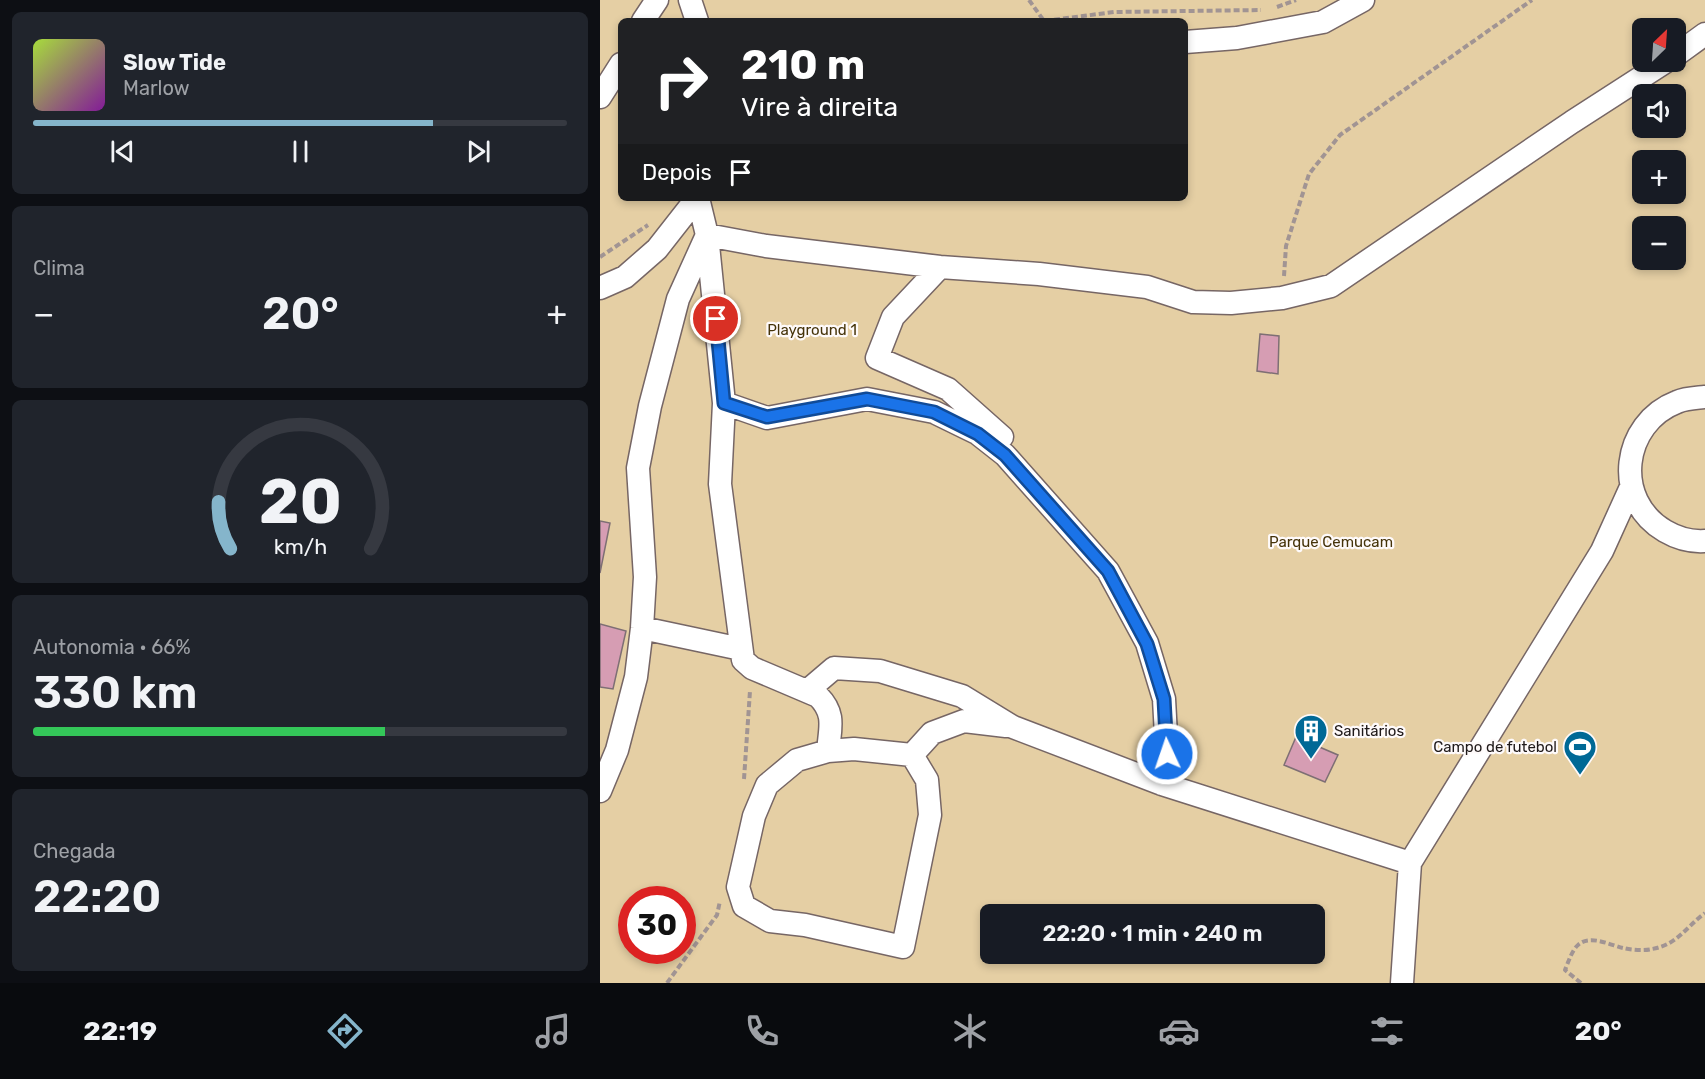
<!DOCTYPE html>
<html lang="pt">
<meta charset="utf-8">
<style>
:root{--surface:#171b24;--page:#20242c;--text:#f1f3f6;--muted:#9ea1a6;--line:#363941;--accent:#85b5cb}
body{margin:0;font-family:Rubik,sans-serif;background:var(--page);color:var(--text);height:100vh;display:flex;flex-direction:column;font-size:22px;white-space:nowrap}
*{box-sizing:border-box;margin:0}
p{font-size:20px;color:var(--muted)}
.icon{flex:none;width:33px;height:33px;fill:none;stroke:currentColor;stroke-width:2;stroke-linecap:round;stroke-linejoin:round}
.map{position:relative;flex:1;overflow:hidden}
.sheet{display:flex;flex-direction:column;gap:12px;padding:12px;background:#0d0f14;width:600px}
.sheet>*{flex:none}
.hud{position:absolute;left:18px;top:18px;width:570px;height:183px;border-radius:9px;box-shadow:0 3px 9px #0003;background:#202124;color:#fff;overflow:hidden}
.needle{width:39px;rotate:25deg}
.buttons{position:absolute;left:1032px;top:18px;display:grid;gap:12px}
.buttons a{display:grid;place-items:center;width:54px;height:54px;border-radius:9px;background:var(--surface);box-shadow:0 3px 9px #0003;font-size:30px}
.speed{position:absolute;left:18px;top:886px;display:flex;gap:12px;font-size:30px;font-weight:700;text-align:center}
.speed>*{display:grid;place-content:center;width:78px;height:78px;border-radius:50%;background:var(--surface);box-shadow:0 3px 9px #0003;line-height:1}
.speed .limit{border:9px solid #d22;background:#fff;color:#111}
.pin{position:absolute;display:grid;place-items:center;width:51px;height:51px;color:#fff;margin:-26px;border:3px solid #fff;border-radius:50%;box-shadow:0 2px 6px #0007}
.me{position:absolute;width:66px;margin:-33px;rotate:357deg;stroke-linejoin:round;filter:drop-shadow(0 0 4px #0008)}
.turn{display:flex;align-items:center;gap:21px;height:126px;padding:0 24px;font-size:27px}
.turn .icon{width:78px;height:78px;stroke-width:2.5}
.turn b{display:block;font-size:42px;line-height:51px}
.then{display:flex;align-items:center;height:57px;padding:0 24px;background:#0003;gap:12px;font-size:22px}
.big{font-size:45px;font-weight:600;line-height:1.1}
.sheet .tile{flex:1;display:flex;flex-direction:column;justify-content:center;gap:9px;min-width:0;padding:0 21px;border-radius:9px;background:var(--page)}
.sheet .dial{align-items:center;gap:0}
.dial svg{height:156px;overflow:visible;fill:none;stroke:var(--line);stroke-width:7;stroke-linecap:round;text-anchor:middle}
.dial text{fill:var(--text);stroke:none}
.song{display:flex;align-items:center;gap:18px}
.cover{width:72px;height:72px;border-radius:9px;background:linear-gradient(135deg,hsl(80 70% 55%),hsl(290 70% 35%))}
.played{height:6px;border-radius:3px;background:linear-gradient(90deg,var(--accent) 75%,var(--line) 75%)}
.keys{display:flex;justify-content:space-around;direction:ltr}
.heat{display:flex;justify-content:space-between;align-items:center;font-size:33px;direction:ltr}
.charge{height:9px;border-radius:4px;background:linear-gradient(90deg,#34c759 66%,var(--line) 0)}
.trip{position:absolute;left:380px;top:904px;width:345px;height:60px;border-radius:9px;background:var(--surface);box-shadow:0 3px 9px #0003;font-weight:600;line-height:60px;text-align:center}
.tabs{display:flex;height:96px;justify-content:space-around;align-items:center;background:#090b0e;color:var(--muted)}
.tabs .icon{width:42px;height:42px}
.tabs .on{color:var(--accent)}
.tabs b{font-size:27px;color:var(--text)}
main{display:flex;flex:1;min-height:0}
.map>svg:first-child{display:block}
</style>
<main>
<section class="sheet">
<div class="tile">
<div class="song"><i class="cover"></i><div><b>Slow Tide</b><p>Marlow</p></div></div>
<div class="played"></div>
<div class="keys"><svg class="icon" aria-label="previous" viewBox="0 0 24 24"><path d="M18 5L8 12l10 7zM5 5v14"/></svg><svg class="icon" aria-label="pause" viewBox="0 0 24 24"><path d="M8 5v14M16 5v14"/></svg><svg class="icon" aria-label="next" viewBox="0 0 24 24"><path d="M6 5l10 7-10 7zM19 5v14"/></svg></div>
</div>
<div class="tile"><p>Clima</p>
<div class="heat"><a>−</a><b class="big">20°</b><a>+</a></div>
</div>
<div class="tile dial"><svg viewBox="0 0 100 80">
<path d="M14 69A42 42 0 1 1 86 69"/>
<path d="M14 69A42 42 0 0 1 8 45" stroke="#85b5cb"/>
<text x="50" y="56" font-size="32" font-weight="700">20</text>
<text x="50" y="72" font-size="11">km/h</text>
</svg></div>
<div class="tile"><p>Autonomia · 66%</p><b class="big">330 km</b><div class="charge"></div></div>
<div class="tile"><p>Chegada</p><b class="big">22:20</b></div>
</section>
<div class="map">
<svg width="1105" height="983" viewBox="0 0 1105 983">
<rect width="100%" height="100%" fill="#fbe9e7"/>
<path fill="#e5cfa4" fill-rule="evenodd" d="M0,0H1105V983H0ZM21,21H585V198H21ZM1042,28H1076V62H1042ZM1042,94H1076V128H1042ZM1042,160H1076V194H1042ZM1042,226H1076V260H1042ZM32,900H82V951H32ZM390,915H714V954H390Z"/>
<path fill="#d69db3" stroke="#7e6f74" stroke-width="1.5" d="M660,334L679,336L678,374L657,371Z
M0,521L10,523L0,573Z
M0,624L26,631L13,689L0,687Z
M696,737L738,755L725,782L684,765Z"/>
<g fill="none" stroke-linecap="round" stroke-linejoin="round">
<g stroke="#766665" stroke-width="25">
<path id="minor" d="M90,0L97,21
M43,21L57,0
M585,42L637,38L723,22L763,0
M1076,55L1105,34
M0,97L21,64
M98,198L107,235L124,403L120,484L143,660L152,668L218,696C236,714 230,728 228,751
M340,267L293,317L277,358L348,389L402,437
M0,288L25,277L57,249L97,198
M1105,397C1096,398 1086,398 1077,402C1022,423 1012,500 1065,531C1077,538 1091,542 1105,541
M124,403L167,418L267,399L334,412L377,433L405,455L508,571L547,643L564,699L567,754L562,784
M42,628L141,649
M207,691L234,668L280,671L362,696L413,727L562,784L810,863L1002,551L1031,487
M254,749L312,755L327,780L330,815L303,947L205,925L170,921L144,906L138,887L154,816L167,785L197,760L228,751Z
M312,755L332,733L364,721L406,726
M0,791L17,750L36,677L42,628L45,577L38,468L50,406L78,299L107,235L166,246L340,267L439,274L547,287L593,302L631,303L682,298L731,286L972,122L1065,62
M802,983L810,863"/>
</g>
<path stroke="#a19493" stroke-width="4" stroke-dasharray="6 3" stroke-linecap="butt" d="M429,0L444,21L514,12L661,10
M677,7L696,0
M0,257L48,225
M684,276L686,246L709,174L740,135L932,0
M144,779L150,691
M67,983L117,915L120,901
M981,983L965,970C968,963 972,950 978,945C990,934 1010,945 1023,948C1031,950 1044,951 1052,949C1077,945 1086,927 1105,913"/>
<use href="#minor" stroke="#fff" stroke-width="22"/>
</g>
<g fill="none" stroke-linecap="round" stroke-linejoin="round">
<g stroke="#114b97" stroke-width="15">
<path id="route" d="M116,319L124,403L167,417L267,399L334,412L378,434L405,455L508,571L547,644L564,699L567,754"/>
</g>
<use href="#route" stroke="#1a73e8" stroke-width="10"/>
</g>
<defs>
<g id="building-pin" transform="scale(1.725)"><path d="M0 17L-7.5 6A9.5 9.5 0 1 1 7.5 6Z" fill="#006996" stroke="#fefafa"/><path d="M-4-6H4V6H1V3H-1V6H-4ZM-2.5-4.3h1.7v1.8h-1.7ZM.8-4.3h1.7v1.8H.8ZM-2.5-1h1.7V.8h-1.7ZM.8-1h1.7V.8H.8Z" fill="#fff"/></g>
<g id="stadium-pin" transform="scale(1.725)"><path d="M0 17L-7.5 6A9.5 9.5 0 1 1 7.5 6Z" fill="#006996" stroke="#fefafa"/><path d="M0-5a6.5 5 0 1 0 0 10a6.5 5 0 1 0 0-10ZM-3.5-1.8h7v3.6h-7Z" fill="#fff"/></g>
</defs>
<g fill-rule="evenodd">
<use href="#building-pin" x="711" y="731"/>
<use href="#stadium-pin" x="980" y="747"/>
</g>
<g text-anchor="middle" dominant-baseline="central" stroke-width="4.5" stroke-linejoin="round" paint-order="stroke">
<g font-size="15" fill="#453309" stroke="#fefafa">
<text x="212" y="330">Playground 1</text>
<text x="731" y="542">Parque Cemucam</text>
</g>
<g font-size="15" fill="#1f1919" stroke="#fefafa" text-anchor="start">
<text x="734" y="731">Sanitários</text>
<text x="957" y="747" text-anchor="end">Campo de futebol</text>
</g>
</g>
</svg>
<div class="buttons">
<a><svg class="needle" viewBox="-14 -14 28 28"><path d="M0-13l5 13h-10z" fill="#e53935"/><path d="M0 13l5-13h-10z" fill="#9ea1a6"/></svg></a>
<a><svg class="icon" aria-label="sound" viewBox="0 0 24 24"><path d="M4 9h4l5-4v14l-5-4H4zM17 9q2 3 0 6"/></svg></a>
<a>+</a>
<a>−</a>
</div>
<div class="speed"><div class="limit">30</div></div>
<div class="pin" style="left:116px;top:319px;background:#d93025"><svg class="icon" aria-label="arrive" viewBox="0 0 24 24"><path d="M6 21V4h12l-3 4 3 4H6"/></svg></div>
<svg class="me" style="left:567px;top:754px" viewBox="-20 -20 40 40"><circle r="17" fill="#1a73e8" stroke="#fff" stroke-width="3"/><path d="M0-11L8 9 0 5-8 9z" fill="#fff"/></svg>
<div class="trip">22:20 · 1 min · 240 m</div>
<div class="hud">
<div class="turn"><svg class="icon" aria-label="right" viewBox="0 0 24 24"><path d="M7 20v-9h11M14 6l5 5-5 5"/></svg><div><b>210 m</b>Vire à direita</div></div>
<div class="then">Depois<svg class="icon" aria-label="arrive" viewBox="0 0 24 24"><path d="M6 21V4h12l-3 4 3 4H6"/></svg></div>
</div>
</div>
</main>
<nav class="tabs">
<b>22:19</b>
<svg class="icon on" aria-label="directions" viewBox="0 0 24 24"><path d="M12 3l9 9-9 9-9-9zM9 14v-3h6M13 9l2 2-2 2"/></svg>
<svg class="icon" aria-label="music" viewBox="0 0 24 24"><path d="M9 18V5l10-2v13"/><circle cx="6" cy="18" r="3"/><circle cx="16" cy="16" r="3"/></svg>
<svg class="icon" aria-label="phone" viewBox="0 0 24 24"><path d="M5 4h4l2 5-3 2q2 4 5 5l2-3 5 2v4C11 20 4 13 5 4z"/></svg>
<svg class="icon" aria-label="climate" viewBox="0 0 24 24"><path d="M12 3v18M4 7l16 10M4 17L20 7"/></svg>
<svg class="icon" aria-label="car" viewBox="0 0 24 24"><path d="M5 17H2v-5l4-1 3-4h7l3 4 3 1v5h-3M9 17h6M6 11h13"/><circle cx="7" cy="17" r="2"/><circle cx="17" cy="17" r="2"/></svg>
<svg class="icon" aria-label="filters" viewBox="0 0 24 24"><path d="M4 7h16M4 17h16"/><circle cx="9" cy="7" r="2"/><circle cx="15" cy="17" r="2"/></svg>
<b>20°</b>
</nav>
